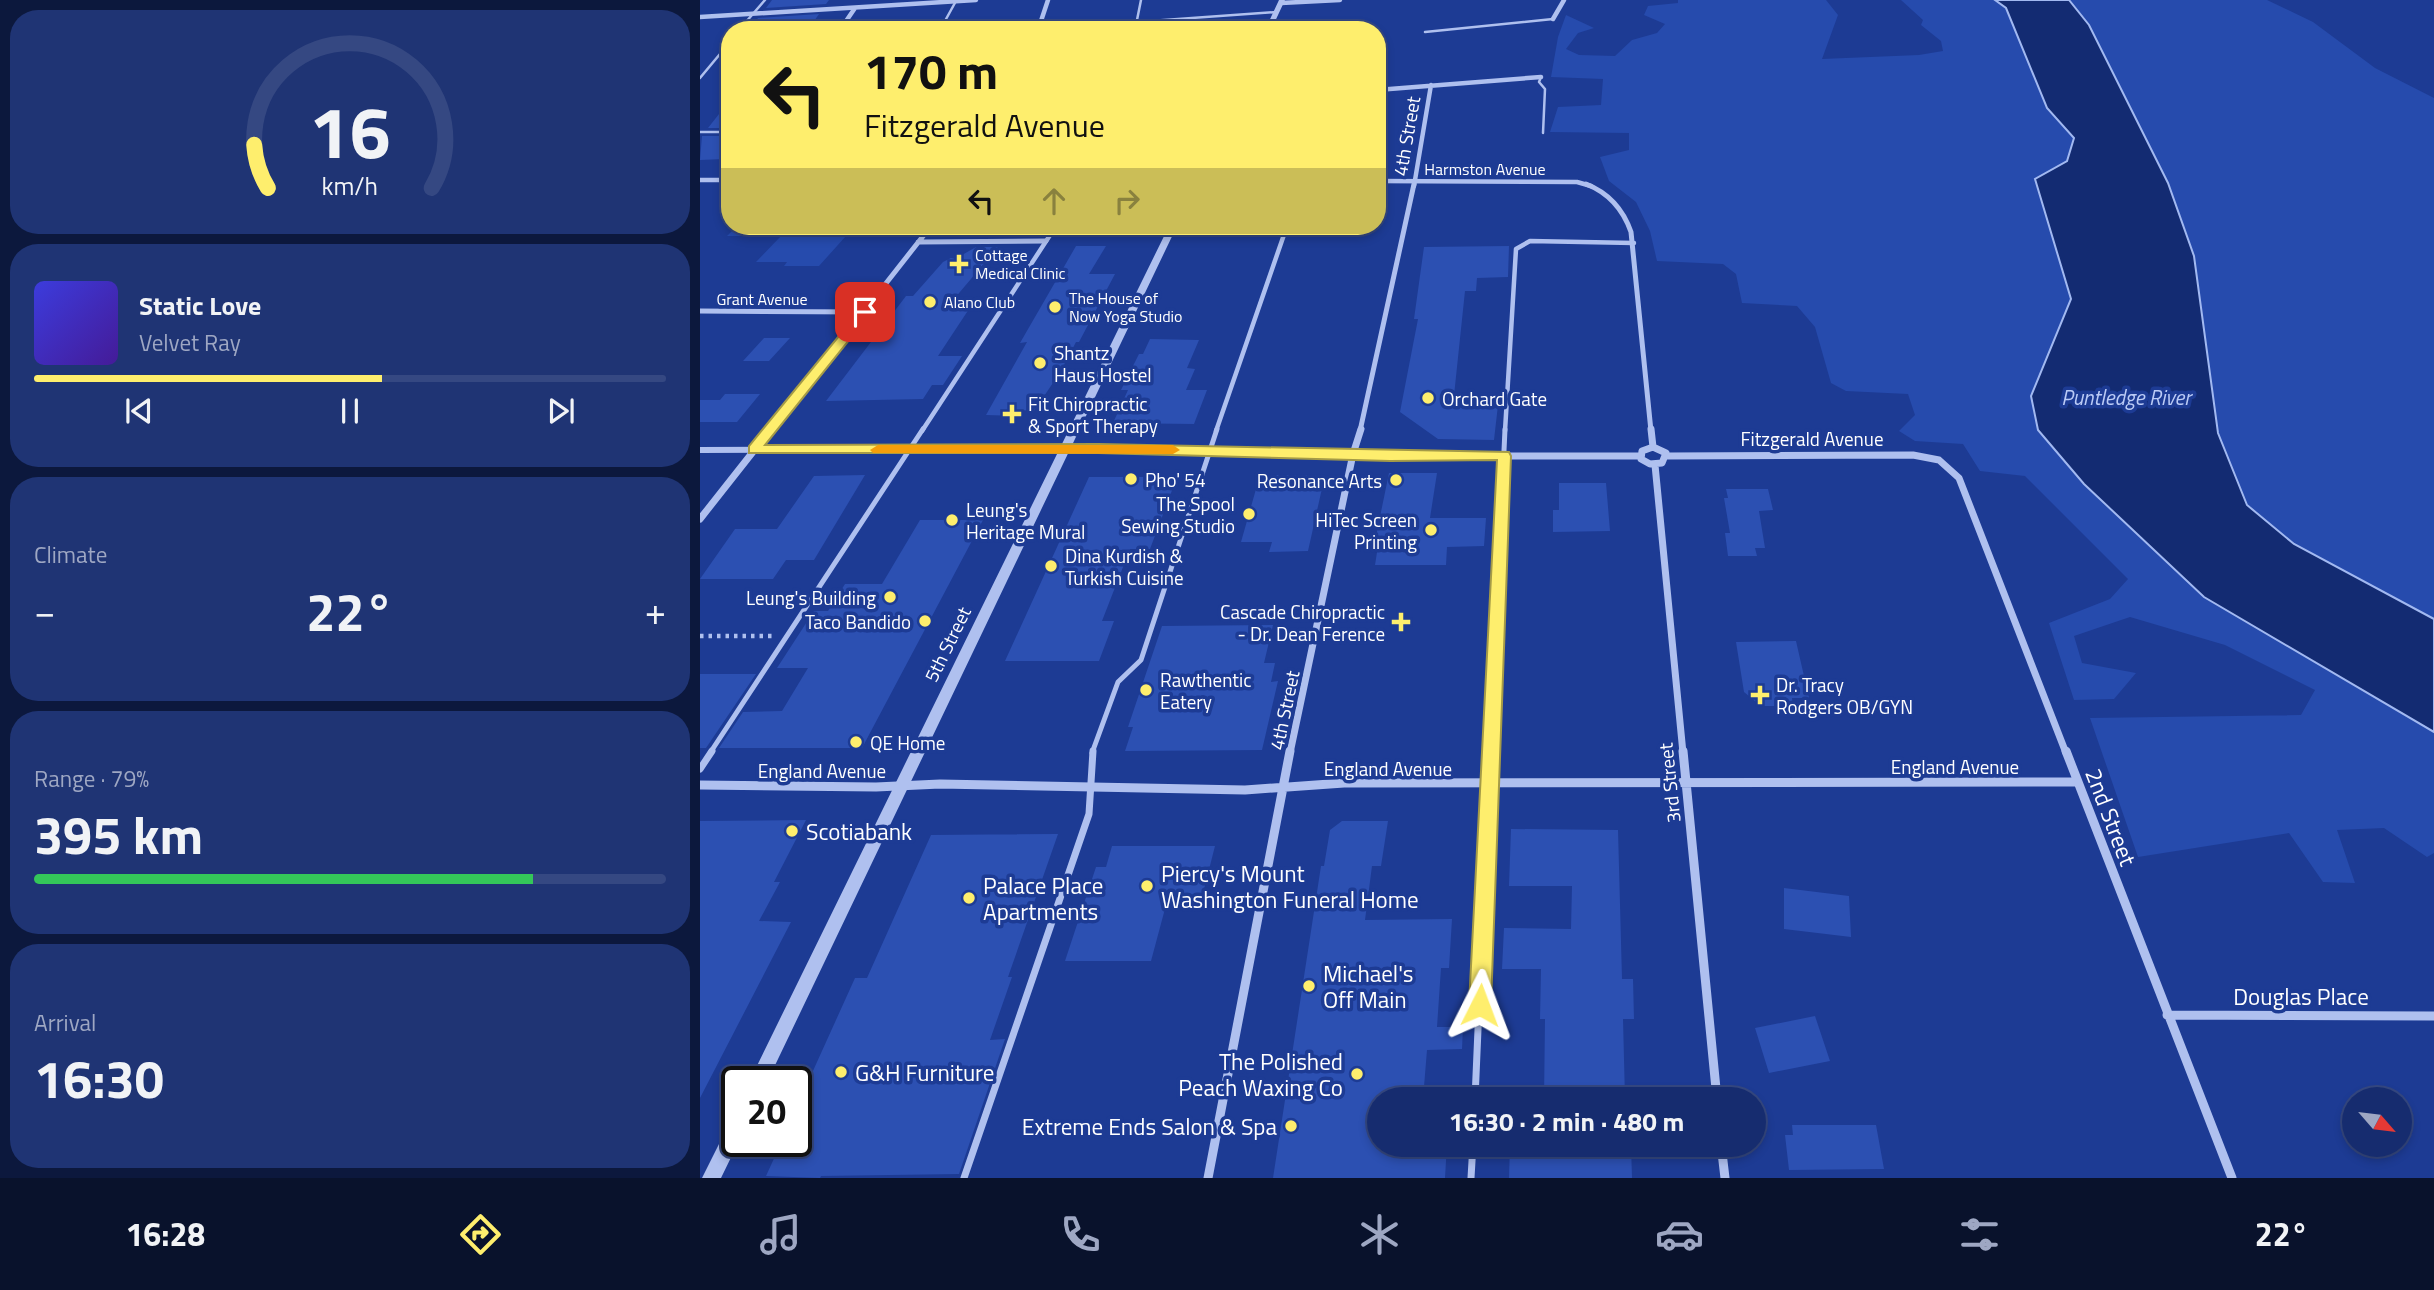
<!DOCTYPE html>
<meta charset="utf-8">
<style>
:root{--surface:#162c6f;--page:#1f3474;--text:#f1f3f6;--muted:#9ea7c3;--line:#354882;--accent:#feee6d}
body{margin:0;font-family:"Titillium Web",sans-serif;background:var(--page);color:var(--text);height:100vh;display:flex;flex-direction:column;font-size:26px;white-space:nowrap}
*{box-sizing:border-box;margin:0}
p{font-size:23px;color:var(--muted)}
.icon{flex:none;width:38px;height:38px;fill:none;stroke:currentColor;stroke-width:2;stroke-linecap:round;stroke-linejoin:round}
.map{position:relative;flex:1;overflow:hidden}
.drawer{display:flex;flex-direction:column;gap:10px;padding:10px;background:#0c183d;width:700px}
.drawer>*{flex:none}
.guide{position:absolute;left:21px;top:21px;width:665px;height:214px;border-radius:28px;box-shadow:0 4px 10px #0003,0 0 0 2px var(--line);background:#feee6d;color:#111;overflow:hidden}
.needle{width:46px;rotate:118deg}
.fabs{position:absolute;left:1642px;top:1087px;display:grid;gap:14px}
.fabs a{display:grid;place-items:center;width:70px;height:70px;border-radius:50%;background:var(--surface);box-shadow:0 4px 10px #0003,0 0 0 2px var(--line);font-size:35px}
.speed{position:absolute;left:21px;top:1066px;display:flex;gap:14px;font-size:35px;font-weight:700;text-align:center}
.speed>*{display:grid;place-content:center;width:91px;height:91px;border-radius:50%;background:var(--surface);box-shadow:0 4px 10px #0003,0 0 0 2px var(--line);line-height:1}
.speed .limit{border:4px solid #111;border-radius:10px;background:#fff;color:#111}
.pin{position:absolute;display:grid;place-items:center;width:60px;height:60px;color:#fff;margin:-30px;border-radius:14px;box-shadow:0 4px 10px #0006}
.me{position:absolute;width:77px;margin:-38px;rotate:3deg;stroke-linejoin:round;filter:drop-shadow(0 0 5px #0008)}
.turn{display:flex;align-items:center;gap:24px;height:147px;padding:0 28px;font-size:32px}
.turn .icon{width:91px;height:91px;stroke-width:2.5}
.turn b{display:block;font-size:49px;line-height:60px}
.lanes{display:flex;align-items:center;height:66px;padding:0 28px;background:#0003;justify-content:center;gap:35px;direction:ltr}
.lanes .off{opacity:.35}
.big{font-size:52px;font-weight:700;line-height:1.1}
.drawer .widget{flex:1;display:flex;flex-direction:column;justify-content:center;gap:10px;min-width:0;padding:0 24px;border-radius:28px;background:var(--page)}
.drawer .dial{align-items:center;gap:0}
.dial svg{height:182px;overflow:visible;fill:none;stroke:var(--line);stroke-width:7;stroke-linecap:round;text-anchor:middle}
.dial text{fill:var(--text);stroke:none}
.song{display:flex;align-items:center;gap:21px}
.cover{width:84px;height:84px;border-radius:10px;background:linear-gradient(135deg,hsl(240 70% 55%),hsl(260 70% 35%))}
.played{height:7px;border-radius:4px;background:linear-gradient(90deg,var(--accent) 55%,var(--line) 55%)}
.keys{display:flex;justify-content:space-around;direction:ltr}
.heat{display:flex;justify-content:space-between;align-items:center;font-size:38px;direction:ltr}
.charge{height:10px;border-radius:5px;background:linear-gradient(90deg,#34c759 79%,var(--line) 0)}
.trip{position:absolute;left:667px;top:1087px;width:399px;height:70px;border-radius:35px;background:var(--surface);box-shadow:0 4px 10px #0003,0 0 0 2px var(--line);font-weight:700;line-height:70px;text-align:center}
.tab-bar{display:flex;height:112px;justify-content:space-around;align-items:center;background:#09122c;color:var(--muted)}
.tab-bar .icon{width:49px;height:49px}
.tab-bar .active{color:var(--accent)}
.tab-bar b{font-size:32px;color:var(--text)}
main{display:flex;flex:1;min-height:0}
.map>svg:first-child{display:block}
</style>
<main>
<section class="drawer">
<div class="widget dial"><svg viewBox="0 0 100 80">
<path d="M14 69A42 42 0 1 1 86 69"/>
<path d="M14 69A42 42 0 0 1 8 50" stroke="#feee6d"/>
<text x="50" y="56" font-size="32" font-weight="700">16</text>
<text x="50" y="72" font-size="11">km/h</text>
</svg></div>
<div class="widget">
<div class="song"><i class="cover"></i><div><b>Static Love</b><p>Velvet Ray</p></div></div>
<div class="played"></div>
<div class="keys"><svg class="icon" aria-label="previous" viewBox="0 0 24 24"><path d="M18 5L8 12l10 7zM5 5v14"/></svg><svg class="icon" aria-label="pause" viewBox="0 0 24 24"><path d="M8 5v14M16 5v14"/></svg><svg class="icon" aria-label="next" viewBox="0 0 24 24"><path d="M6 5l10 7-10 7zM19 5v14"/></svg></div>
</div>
<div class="widget"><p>Climate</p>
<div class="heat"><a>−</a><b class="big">22°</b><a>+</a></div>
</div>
<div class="widget"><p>Range · 79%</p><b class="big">395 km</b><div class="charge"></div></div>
<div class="widget"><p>Arrival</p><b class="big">16:30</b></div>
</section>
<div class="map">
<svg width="1734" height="1178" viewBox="0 0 1734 1178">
<rect width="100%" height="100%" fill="#1d3b94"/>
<path fill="#264bad" d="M978,0H1126L1138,15L1122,59L1219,55L1243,51L1241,41L1221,25L1223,20L1201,0H1294L1306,8L1347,108L1374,138L1367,161L1336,179L1371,299L1331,396L1504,597L1734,732V853L1727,857L1684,828L1637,830L1655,883L1623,882L1589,833L1438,857L1390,718L1601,715L1615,690L1525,645L1430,617L1374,636L1382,663L1436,673L1414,699L1374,700L1349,623L1410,599L1428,579L1325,476L1280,471L1263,444L1215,441L1199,431L1215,415L1208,394L1146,391L1131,383L1115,327L1097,306L1042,303L1036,274L1023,264L957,261L950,231L936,202L909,181L900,157L929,150V133L850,132L858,107L901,105L903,79L851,77L858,37L866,15L894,28L878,33L866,49L879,55L915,56L932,40L957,33L965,24L944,15L948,6L978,3Z
M1369,0H1567L1613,22L1675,68L1734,98V619L1594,544L1547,505L1518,433L1494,256L1468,183L1389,25Z
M37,226H155L119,266H84L87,262H56L81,236H27Z"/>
<path fill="#132b72" stroke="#a2b9f1" stroke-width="2" d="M1295,0H1369L1389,25L1468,183L1494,256L1518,433L1547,505L1594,544L1734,619V732L1504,597L1384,484L1338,430L1331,396L1371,299L1335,179L1367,161L1374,138L1347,108L1306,8Z"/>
<path fill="#2c50b2" d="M72,0H129L126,4L66,8Z
M119,14L108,30H49L58,18Z
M30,100V128H8Z
M2,136H30V153L24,159L0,160Z
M376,246H406L389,274H415L379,342H376L361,371L334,411L321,410L318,416L286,415L327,342L320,343Z
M809,246L808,277L777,278L776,291H765L753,405H798L794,440L738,439L700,412L718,319H714L724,247Z
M276,247H298L254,299H263L258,306H271L238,356H262L243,385H232L223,399L126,401L206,296H213L243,262L251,258L255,259Z
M64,338H90L69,361H43Z
M450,339L499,340L487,368L495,369L486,390H507L494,424L413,423L428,390H421L439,354H443Z
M25,394H60L37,422H0V400H20Z
M689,473H737L730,518H786L784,546L747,547L746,565H675L678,546H674Z
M165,475L114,560H86L73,579H0L35,529H77L114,476Z
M560,475H625L608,551L569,552L572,542H541Z
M389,477H477L450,549H430L402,621H414L399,661H305Z
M859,483H906L910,531L853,532V510H859Z
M1026,489H1068L1073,510L1059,511L1065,548H1055L1057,556H1028L1025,533H1030L1024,498H1028Z
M220,520H283L162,748H19L43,712L82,711L108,668H77L114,611H128L145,584H182Z
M573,625L564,663H575L571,682L578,681L562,750L425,751L433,727H428L462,626Z
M1096,641L1109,698H1092L1093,706H1061L1044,692L1036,642Z
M0,674H56L6,748H0Z
M106,820L74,882H80L59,921L91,922L0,1098V821Z
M642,821H688L681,866H672L665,920L752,919L749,968H741L737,1027H763L762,1049L727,1050L723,1099H679V1144H747L745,1178H573L621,866H624L630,830Z
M811,829L918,830L922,979H933L934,1019H923L925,1099H844L845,1019H840L841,969H802L804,928L871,929L872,886H809Z
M358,834L308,977H312L290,1040L305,1039L259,1174L121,1176L120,1178L66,1176L82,1141H96L98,1104L155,978H167L231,835Z
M412,846H515L500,905H466L451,961H365L396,867H406Z
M1084,888L1149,896L1151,937L1084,929Z
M1115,1016L1130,1061L1069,1073L1055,1028Z
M1092,1125H1176L1184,1169L1089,1170L1085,1135H1093Z
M810,1144H931L932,1178H809Z"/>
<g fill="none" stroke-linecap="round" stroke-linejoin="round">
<path stroke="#afc0ef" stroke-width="4.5" stroke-dasharray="3.5 5" stroke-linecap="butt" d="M0,636H72"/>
<path stroke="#afc0ef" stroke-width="2.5" d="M436,22L577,12
M39,30L65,0
M240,30L256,1
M435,30L441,0
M725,32L853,19
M841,77L839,82L845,89L843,133
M0,78L30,42
M0,132H30"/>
<path stroke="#afc0ef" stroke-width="4.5" d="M222,431L356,226
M516,431L587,226
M805,431L816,249L830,241L934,243"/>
<path stroke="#afc0ef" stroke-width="5" d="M10,753L223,429
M392,753L418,682L441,660L517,429
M790,753L805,429"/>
<path stroke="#afc0ef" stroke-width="7" d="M0,769L12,751
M775,1099L790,751
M264,1178L389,814L393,751
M771,1178L773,1144"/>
<path stroke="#afc0ef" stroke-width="4.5" d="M581,3L640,0
M0,17L276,0
M853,19L864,0
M140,30L155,8
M338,30L348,0
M677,90L841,77
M0,180H30
M677,181L877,182L891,186
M714,186L731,85"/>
<path stroke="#afc0ef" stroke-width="5" d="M886,184C909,193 923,209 931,232L951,431
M218,242L346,241
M0,311L165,312
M70,431L231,226
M660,431L714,184"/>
<path stroke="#afc0ef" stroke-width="7" d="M951,429L953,447
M953,447L966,453L962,463L950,464L941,459L942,451Z
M365,449L684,456H940
M967,456L1213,455L1239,460L1259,478L1366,753
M955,465L983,753
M0,519L71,429
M590,753L653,454L661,429"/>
<path stroke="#afc0ef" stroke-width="9" d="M983,751L1017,1099
M1366,751L1532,1178
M0,785L176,787L240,784L545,790L644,783L1377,782
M1467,1015L1734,1016
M1021,1144L1025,1178
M508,1178L590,751"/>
<path fill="#afc0ef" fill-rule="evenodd" d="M579,0H585L571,30H565Z
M469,226H477L67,1082H49L358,452L0,453V447L361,446Z
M37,1117V1141H39L21,1178H2L31,1120Z"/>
</g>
<path fill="#feee6d" stroke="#a59b47" stroke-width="2" d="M165,308L171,312L170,314L65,445L398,444L809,452L811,456L791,1005L787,1012L780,1015L772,1012L769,1005L797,460L690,461L398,453H49V446L161,309Z"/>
<path fill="#f59e0b" d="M178,445H473L480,450L473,454L173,453L170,450Z"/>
<g fill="#feee6d" stroke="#1d3b94" stroke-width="2.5">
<path d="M255.5 253.5h7v7h7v7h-7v7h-7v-7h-7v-7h7z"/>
<circle cx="230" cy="302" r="7"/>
<circle cx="355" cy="307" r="7"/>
<circle cx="340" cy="363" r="7"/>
<circle cx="728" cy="398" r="7"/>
<path d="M308.5 403.5h7v7h7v7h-7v7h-7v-7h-7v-7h7z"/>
<circle cx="431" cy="479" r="7"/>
<circle cx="696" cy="480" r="7"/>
<circle cx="549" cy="514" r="7"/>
<circle cx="252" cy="520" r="7"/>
<circle cx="731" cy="530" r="7"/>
<circle cx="351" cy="566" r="7"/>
<circle cx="190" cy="597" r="7"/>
<circle cx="225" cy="621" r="7"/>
<path d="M697.5 611.5h7v7h7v7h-7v7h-7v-7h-7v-7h7z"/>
<circle cx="446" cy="690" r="7"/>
<path d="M1056.5 684.5h7v7h7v7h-7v7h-7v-7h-7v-7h7z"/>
<circle cx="156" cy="742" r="7"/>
<circle cx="92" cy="831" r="7"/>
<circle cx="447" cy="886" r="7"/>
<circle cx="269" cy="898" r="7"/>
<circle cx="609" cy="986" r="7"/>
<circle cx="141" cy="1072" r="7"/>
<circle cx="657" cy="1074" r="7"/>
<circle cx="591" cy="1126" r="7"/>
</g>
<g text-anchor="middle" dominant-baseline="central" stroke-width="7" stroke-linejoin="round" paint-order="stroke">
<g font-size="16" fill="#fff" stroke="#1d3b94">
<text x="785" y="169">Harmston Avenue</text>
<text x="62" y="299">Grant Avenue</text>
</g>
<g font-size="16" fill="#fff" stroke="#1d3b94" text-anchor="start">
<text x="275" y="255">Cottage<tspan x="275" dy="18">Medical Clinic</tspan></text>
<text x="369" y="298">The House of<tspan x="369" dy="18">Now Yoga Studio</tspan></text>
<text x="244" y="302">Alano Club</text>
</g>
<g font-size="19" fill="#fff" stroke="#1d3b94">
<text transform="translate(706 136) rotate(-80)">4th Street</text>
<text x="1112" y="438">Fitzgerald Avenue</text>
<text transform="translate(247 644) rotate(-64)">5th Street</text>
<text transform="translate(584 710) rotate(-78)">4th Street</text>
<text x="1255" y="766">England Avenue</text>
<text x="688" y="768">England Avenue</text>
<text x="122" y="770">England Avenue</text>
<text transform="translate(969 783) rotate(-96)">3rd Street</text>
</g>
<g font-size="19" fill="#fff" stroke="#1d3b94" text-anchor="start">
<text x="354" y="352">Shantz<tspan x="354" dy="22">Haus Hostel</tspan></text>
<text x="742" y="398">Orchard Gate</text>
<text x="328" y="403">Fit Chiropractic<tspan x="328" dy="22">&amp; Sport Therapy</tspan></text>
<text x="445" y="479">Pho' 54</text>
<text x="682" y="480" text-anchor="end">Resonance Arts</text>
<text x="535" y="503" text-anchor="end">The Spool<tspan x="535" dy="22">Sewing Studio</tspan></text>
<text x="266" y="509">Leung's<tspan x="266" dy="22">Heritage Mural</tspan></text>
<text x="717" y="519" text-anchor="end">HiTec Screen<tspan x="717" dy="22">Printing</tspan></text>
<text x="365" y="555">Dina Kurdish &amp;<tspan x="365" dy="22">Turkish Cuisine</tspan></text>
<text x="176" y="597" text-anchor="end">Leung's Building</text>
<text x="685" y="611" text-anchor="end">Cascade Chiropractic<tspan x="685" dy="22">- Dr. Dean Ference</tspan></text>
<text x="211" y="621" text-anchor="end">Taco Bandido</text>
<text x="460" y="679">Rawthentic<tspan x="460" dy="22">Eatery</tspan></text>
<text x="1076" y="684">Dr. Tracy<tspan x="1076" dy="22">Rodgers OB/GYN</tspan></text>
<text x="170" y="742">QE Home</text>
</g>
<g font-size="21" font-style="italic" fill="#bbcbf6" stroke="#1d3b94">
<text x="1426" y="397">Puntledge River</text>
</g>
<g font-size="23" fill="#fff" stroke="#1d3b94">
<text transform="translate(1411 817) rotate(69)">2nd Street</text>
<text x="1601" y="996">Douglas Place</text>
</g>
<g font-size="23" fill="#fff" stroke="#1d3b94" text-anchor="start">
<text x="106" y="831">Scotiabank</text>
<text x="461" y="873">Piercy's Mount<tspan x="461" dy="26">Washington Funeral Home</tspan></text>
<text x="283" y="885">Palace Place<tspan x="283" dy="26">Apartments</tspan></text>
<text x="623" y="973">Michael's<tspan x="623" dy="26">Off Main</tspan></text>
<text x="643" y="1061" text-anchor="end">The Polished<tspan x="643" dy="26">Peach Waxing Co</tspan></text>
<text x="155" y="1072">G&amp;H Furniture</text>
<text x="577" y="1126" text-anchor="end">Extreme Ends Salon &amp; Spa</text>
</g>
</g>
</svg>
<div class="fabs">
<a><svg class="needle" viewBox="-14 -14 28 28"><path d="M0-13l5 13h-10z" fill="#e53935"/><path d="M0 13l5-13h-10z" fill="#9ea7c3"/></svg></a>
</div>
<div class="speed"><div class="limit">20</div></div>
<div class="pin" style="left:165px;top:312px;background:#d93025"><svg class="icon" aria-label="arrive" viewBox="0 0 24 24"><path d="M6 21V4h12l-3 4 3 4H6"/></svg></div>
<svg class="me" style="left:780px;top:1005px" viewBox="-20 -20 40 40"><path d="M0-17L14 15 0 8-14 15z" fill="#feee6d" stroke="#fff" stroke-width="4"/></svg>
<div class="trip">16:30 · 2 min · 480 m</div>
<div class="guide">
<div class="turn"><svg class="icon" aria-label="left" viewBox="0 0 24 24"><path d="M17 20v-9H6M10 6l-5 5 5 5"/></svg><div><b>170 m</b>Fitzgerald Avenue</div></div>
<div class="lanes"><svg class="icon" aria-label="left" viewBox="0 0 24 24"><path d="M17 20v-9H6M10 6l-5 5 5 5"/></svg><svg class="icon off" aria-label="ahead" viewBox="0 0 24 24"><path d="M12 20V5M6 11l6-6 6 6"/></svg><svg class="icon off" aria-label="right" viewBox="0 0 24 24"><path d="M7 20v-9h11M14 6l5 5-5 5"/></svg></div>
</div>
</div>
</main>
<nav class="tab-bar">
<b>16:28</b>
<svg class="icon active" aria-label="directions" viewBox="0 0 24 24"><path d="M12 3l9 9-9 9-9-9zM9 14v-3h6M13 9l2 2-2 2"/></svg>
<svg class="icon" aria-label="music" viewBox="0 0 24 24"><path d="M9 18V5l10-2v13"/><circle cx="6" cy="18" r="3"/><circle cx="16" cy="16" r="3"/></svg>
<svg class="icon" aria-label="phone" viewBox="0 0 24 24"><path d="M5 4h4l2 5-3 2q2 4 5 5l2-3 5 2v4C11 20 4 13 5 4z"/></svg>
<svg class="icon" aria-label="climate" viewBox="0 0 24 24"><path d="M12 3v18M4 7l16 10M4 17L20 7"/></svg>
<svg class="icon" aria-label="car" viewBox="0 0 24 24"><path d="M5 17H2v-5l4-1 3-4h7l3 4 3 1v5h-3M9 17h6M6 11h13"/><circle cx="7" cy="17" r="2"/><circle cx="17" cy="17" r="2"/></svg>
<svg class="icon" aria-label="filters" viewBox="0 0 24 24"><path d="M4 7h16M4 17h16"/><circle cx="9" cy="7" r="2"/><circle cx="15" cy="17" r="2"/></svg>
<b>22°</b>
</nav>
